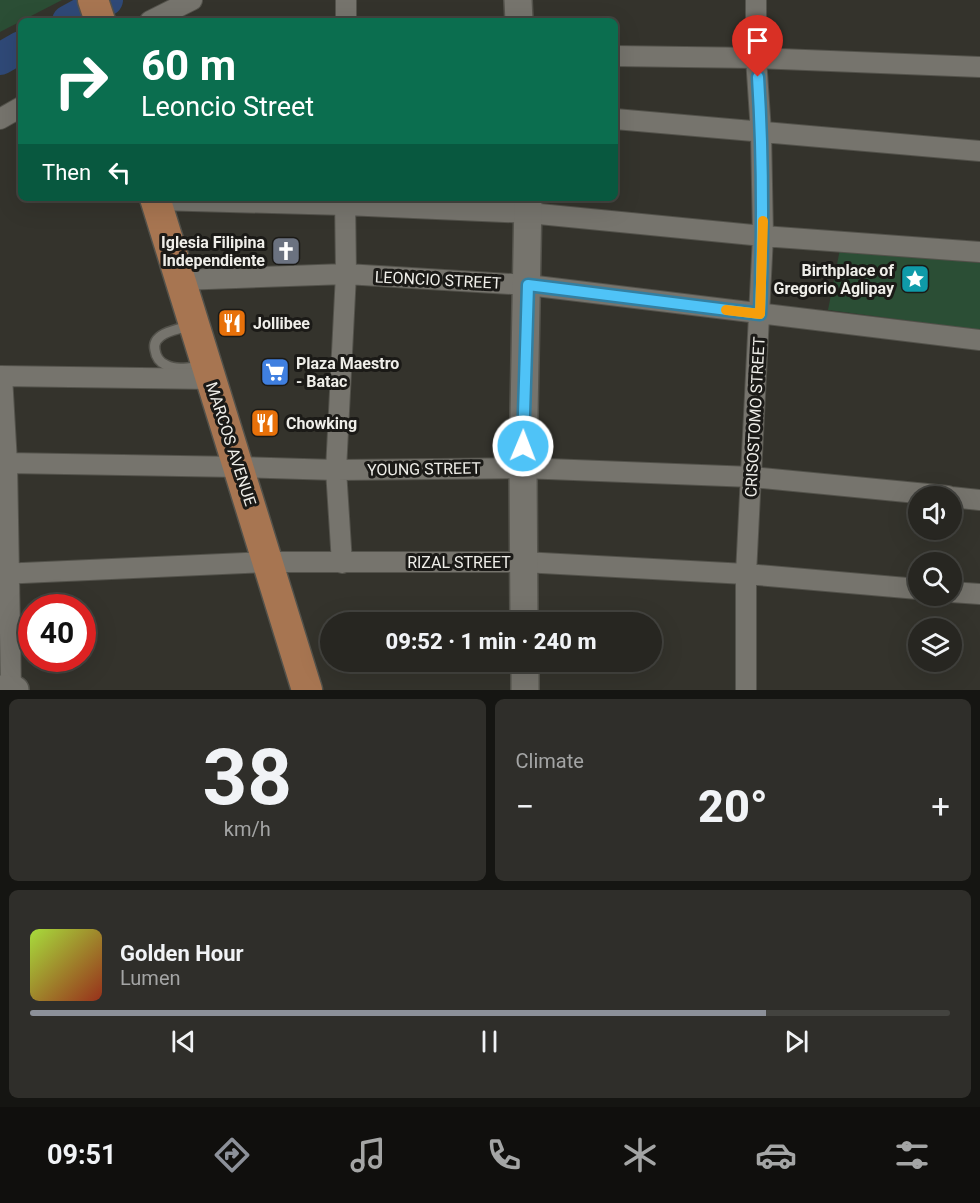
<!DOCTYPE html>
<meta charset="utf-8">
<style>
:root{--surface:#272621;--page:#2f2e2a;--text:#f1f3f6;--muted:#a4a5a5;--line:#43433f;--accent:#8c9099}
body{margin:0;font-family:Roboto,sans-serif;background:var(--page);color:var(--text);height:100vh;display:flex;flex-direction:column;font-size:22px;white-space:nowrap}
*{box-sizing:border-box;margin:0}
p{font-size:20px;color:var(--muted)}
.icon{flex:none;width:33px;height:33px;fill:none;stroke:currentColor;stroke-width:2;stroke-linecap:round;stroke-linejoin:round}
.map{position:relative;height:690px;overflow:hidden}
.sheet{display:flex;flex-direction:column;gap:9px;padding:9px;background:#151512;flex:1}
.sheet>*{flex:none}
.guide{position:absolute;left:18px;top:18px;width:600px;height:183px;border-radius:9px;box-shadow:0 6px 24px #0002,0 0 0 2px var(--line);background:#0b6e4f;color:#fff;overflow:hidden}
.fabs{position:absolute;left:908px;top:486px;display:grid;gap:12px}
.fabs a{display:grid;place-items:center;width:54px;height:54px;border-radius:50%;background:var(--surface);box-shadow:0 6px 24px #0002,0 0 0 2px var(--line);font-size:30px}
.speed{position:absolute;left:18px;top:594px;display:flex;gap:12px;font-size:30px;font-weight:700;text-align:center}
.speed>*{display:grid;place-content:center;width:78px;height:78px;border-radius:50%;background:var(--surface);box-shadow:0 6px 24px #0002,0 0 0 2px var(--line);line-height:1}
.speed .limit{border:9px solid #d22;background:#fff;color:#111}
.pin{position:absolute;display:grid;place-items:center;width:51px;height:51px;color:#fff;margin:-62px -26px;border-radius:50% 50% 50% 0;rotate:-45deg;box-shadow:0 0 6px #0007}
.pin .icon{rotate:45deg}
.me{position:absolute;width:66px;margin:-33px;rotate:1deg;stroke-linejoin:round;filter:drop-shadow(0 0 4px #0008)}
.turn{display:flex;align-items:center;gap:21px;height:126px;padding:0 24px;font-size:27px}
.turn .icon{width:78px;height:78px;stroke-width:2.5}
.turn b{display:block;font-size:42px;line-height:51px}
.then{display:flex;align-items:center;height:57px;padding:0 24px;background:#0003;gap:12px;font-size:22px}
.big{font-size:45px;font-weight:800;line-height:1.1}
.sheet .widget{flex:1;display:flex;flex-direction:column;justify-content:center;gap:9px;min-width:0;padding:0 21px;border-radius:9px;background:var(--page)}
.sheet .dial{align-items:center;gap:0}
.dial b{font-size:78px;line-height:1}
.song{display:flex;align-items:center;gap:18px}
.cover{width:72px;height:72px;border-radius:9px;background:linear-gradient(135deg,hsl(80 70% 55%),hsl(10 70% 35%))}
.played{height:6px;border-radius:3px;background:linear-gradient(90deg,var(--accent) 80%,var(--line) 80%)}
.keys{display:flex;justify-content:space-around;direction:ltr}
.heat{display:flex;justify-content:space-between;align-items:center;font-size:33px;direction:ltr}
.sheet .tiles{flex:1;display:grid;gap:9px;grid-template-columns:1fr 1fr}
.widget:last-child{grid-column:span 2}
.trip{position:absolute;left:320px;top:612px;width:342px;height:60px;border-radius:30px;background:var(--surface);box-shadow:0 6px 24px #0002,0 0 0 2px var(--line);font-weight:800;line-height:60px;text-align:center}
.dock{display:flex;height:96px;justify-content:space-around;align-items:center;background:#100f0d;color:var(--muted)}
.dock .icon{width:42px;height:42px}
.dock .on{color:var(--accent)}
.dock b{font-size:27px;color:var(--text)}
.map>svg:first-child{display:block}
</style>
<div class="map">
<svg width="980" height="690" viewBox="0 0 980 690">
<rect width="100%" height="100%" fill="#34332c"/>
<path fill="#2b4e35" d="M0,0H62L0,32Z
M840,249L980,263V330L828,310Z"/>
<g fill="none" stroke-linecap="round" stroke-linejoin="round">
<path stroke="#2f4977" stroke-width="32" d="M68,21L107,0
M0,59L21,47"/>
<g stroke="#53524b" stroke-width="12">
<path id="lane" d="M190,326C178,329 151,333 155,350C156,357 159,362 166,365C177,371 192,367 204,366"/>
</g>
<g stroke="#53524b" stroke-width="22">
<path id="street" d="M346,0V21
M150,21L192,0
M615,56L756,58L980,67
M0,119L21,107
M615,119L980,151
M156,200L345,205L529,213L763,236L980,252
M181,280L346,274L528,285L980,340
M0,376L210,379
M2,376L7,463L11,690
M7,463L238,467L336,470L523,468L752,477L948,496
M951,497L980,500
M342,563L336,470L346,274L345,198
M0,574L268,562H523L746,574L918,589
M951,592L980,594
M746,690V574L763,236L761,132L756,58V0"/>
</g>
<g stroke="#53524b" stroke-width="30">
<path id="secondary" d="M518,0L519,21
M524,622L523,468L528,198
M525,662V690
M0,689L15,690"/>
</g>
<g stroke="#53524b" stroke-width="33">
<path id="primary" d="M93,0L100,21
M155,198L307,690"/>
</g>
<use href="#lane" stroke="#76746d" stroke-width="9"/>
<use href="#street" stroke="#76746d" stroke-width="20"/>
<use href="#secondary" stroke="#76746d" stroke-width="27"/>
<use href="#primary" stroke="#a77551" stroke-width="30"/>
</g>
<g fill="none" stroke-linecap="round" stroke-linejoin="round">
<g stroke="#337fa1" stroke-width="15">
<path id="route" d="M523,446L528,285L760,314C763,235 763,156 758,77"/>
</g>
<use href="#route" stroke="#4fc3f7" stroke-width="10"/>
<path stroke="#f59e0b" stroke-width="10" d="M726,310L760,314L763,221"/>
</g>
<defs>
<g id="church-square" transform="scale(1.5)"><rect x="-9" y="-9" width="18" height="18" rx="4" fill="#6b7280" stroke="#1b1a17"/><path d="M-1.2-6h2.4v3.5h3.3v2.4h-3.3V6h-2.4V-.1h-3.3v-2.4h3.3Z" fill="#fff"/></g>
<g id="sight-square" transform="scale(1.5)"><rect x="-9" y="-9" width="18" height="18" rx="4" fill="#0f9aa8" stroke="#1b1a17"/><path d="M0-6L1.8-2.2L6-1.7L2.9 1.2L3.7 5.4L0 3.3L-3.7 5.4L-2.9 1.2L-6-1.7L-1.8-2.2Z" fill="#fff"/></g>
<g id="restaurant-square" transform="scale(1.5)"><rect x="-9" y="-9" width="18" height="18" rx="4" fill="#e8710a" stroke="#1b1a17"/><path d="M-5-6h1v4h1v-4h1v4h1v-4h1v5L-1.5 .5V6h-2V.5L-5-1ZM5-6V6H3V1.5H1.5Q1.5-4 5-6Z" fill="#fff"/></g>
<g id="supermarket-square" transform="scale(1.5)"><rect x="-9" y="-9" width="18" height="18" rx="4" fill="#3f7fe0" stroke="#1b1a17"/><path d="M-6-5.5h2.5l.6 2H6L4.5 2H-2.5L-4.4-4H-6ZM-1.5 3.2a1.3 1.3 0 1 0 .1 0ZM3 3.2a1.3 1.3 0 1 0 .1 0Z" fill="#fff"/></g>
</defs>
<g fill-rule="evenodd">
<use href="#church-square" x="286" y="251"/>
<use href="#sight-square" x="915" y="279"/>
<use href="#restaurant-square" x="232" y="323"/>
<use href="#supermarket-square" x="275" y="372"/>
<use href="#restaurant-square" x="265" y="423"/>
</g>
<g text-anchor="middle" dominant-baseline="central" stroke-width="6" stroke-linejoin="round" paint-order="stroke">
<g font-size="16" font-weight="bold" fill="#efeee9" stroke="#1b1a17" text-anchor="start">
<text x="265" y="242" text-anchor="end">Iglesia Filipina<tspan x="265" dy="18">Independiente</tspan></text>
<text x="894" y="270" text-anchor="end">Birthplace of<tspan x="894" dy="18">Gregorio Aglipay</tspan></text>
<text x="253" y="323">Jollibee</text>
<text x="296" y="363">Plaza Maestro<tspan x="296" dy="18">- Batac</tspan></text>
<text x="286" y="423">Chowking</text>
</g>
<g font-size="16" fill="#efeee9" stroke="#1b1a17">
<text transform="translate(438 280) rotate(3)">LEONCIO STREET</text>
<text transform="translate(755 417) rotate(-87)">CRISOSTOMO STREET</text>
<text transform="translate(231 444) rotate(72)">MARCOS AVENUE</text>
<text transform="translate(424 469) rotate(-1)">YOUNG STREET</text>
<text x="459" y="562">RIZAL STREET</text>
</g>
</g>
</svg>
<div class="fabs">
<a><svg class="icon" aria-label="sound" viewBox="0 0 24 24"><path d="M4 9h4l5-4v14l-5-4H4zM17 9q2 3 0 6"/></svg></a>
<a><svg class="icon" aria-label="search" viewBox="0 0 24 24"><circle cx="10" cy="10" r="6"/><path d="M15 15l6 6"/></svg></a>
<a><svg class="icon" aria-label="layers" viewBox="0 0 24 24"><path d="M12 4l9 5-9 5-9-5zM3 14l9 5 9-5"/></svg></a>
</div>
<div class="speed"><div class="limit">40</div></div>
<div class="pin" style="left:758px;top:77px;background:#d93025"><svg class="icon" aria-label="arrive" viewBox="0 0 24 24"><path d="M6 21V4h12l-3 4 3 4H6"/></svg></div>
<svg class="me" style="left:523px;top:446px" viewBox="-20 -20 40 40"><circle r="17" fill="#4fc3f7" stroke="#fff" stroke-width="3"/><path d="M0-11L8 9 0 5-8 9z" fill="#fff"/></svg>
<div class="trip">09:52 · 1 min · 240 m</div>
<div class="guide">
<div class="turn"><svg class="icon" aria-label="right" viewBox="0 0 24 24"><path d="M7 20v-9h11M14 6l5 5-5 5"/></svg><div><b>60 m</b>Leoncio Street</div></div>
<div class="then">Then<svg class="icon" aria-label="left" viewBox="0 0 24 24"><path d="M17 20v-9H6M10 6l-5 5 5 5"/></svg></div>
</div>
</div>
<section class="sheet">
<div class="tiles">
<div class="widget dial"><b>38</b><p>km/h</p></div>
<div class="widget"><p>Climate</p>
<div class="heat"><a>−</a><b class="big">20°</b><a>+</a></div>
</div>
<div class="widget">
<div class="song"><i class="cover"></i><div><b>Golden Hour</b><p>Lumen</p></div></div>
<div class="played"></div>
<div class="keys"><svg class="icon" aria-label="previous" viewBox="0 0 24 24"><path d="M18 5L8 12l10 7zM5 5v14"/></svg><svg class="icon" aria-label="pause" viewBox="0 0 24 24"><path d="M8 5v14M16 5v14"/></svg><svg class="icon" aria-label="next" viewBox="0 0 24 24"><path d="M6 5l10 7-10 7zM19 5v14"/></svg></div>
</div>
</div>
</section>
<nav class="dock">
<b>09:51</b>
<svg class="icon on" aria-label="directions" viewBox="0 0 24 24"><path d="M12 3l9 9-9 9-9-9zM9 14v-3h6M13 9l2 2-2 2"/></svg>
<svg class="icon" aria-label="music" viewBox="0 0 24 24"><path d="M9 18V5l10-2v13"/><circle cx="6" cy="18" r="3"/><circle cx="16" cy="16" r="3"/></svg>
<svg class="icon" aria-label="phone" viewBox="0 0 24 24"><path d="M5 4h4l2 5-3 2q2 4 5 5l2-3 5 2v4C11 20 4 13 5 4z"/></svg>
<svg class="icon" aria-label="climate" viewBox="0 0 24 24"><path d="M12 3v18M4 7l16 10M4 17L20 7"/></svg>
<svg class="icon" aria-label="car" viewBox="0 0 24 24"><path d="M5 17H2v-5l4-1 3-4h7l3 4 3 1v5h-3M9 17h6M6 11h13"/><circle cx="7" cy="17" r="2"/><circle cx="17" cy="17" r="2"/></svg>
<svg class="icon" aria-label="filters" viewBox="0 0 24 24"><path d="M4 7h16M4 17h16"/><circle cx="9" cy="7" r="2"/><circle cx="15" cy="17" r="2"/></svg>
</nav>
